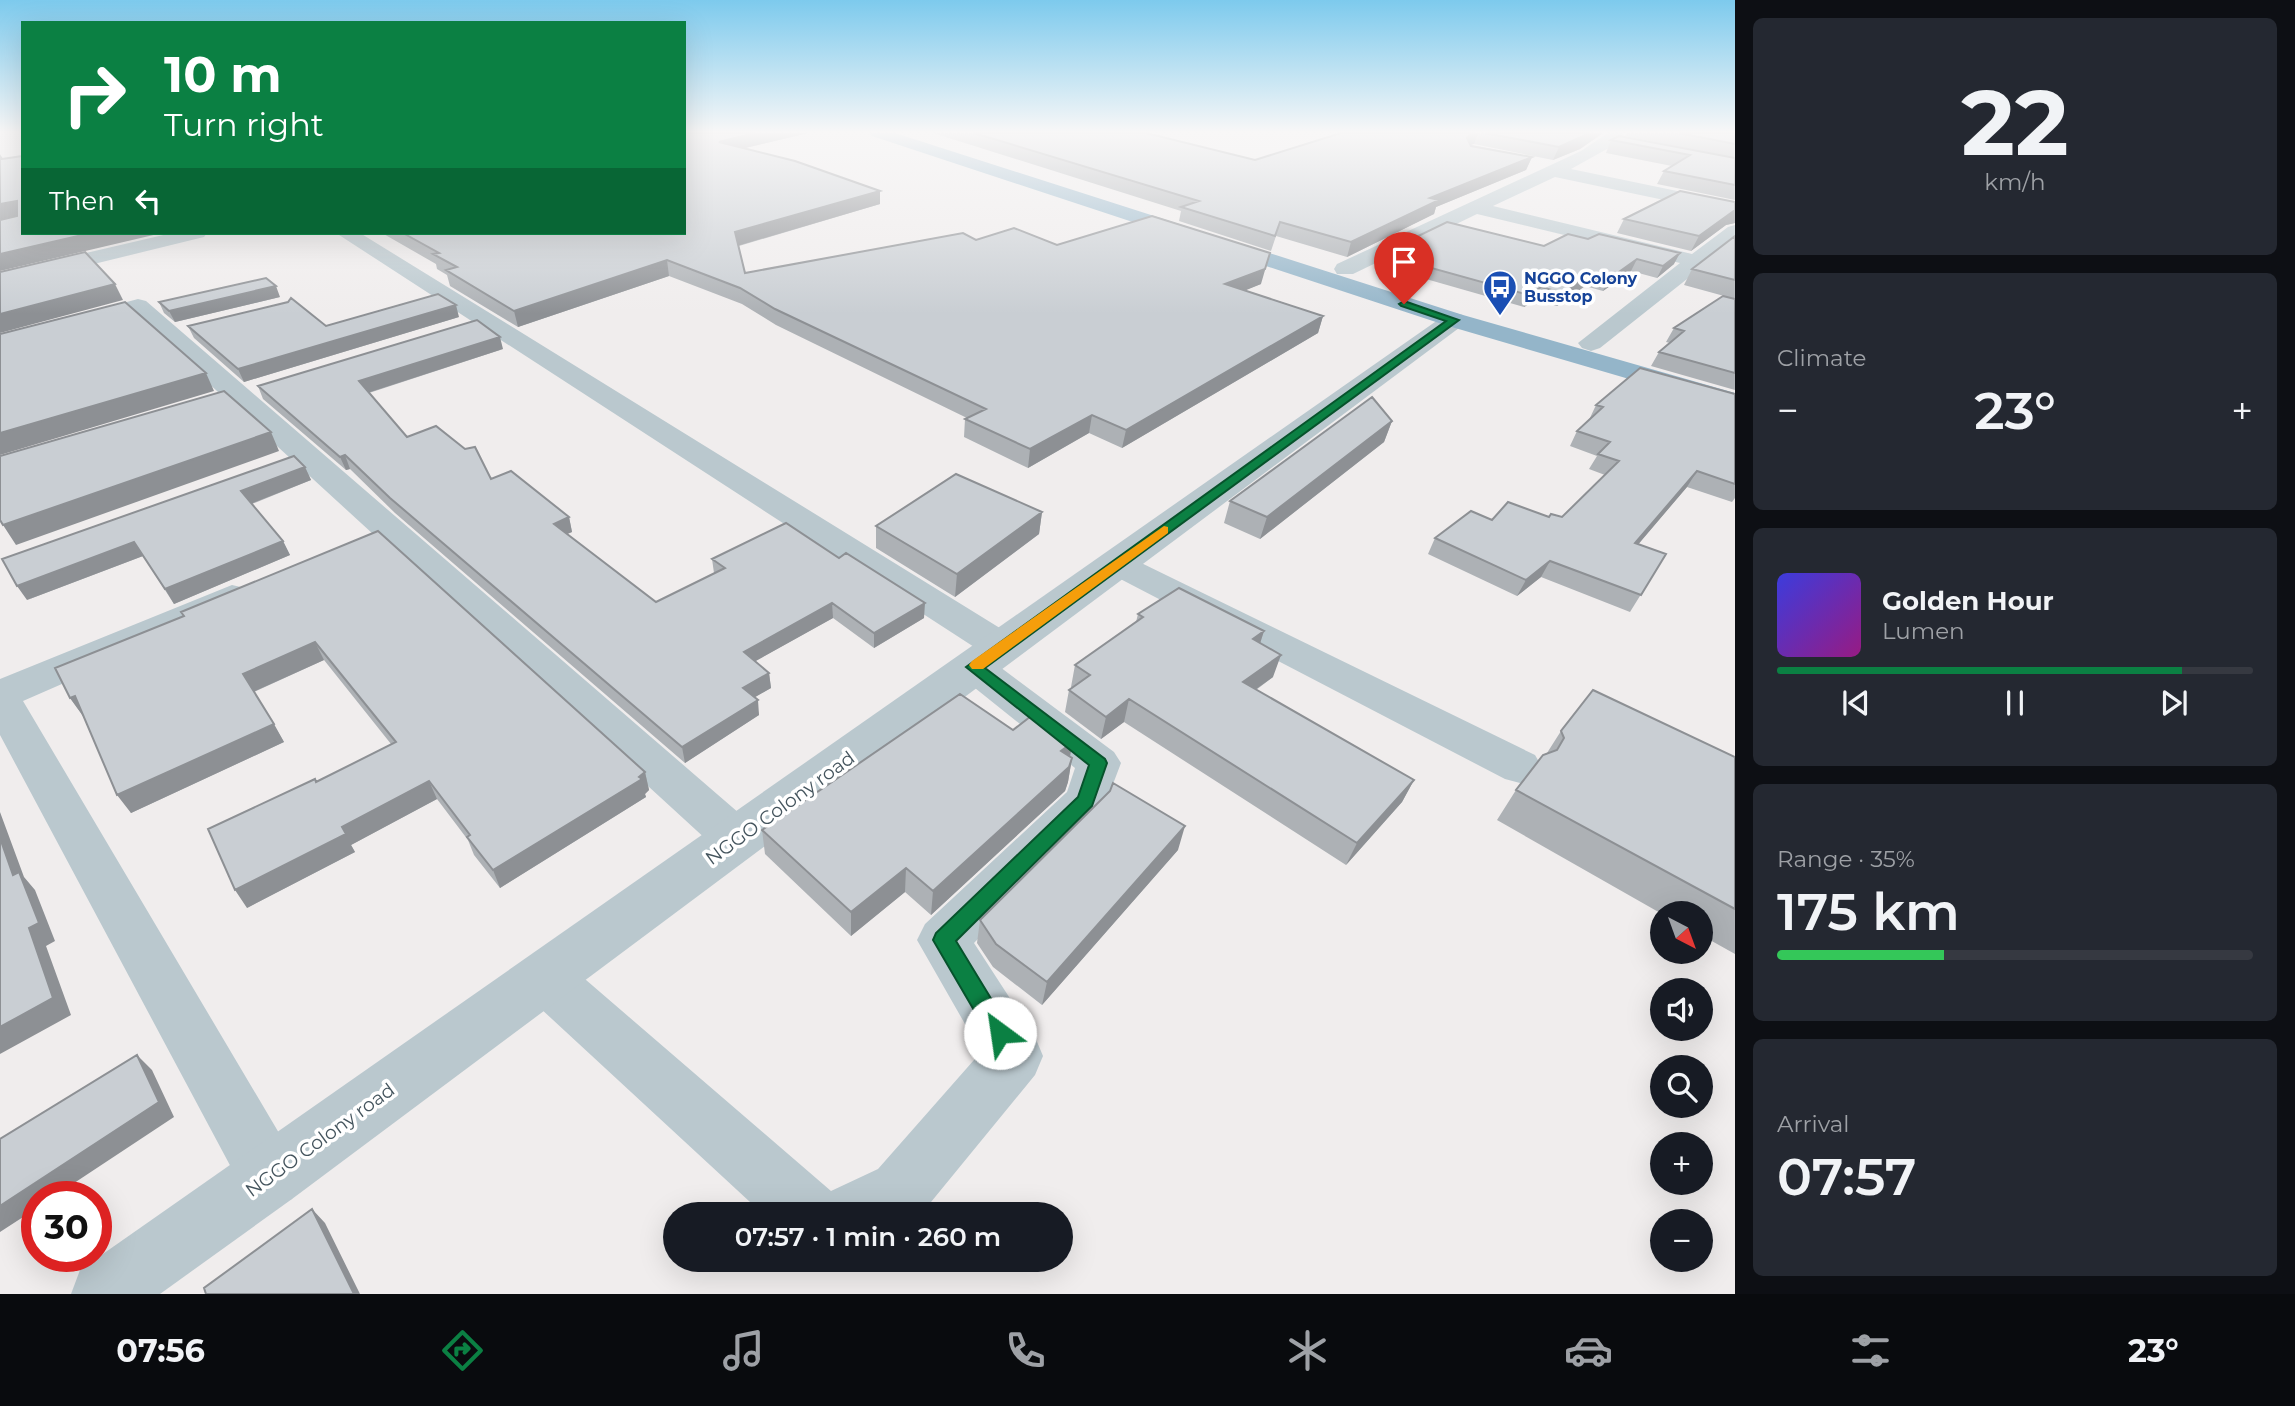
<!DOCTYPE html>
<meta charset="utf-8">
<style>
:root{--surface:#171b24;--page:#242831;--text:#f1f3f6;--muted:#9ea1a6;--line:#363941;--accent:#0b8043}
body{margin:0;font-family:Montserrat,sans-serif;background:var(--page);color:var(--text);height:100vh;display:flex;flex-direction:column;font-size:26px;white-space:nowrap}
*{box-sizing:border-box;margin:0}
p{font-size:23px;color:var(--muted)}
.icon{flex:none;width:38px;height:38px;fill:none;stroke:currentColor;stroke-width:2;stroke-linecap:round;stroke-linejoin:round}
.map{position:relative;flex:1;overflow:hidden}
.panel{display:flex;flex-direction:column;gap:18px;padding:18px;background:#0d0f14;width:560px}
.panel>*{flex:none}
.guide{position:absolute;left:21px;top:21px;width:665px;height:214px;border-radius:0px;box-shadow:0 7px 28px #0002;background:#0b8043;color:#fff;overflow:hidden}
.needle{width:46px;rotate:139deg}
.buttons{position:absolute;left:1650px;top:901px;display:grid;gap:14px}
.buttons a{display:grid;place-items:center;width:63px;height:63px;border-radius:50%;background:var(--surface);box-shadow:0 7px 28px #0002;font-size:35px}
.speed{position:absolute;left:21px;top:1181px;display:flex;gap:14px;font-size:35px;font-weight:700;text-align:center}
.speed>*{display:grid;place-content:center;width:91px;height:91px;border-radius:50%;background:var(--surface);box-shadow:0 7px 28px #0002;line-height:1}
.speed .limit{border:10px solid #d22;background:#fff;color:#111}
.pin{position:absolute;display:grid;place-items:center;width:60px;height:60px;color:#fff;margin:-72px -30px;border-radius:50% 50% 50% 0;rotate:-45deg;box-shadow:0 0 7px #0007}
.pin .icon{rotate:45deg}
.me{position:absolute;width:77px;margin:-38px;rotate:329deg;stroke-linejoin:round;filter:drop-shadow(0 0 5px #0008)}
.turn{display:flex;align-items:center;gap:24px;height:147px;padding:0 28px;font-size:32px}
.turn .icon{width:91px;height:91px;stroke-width:2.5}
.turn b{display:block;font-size:49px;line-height:60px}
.then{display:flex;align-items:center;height:66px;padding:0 28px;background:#0003;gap:14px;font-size:26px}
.big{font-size:52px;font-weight:600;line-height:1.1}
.panel .widget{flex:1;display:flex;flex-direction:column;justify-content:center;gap:10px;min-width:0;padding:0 24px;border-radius:10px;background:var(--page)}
.panel .dial{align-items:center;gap:0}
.dial b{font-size:91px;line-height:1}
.song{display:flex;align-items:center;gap:21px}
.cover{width:84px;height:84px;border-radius:10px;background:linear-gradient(135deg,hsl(240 70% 55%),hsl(310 70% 35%))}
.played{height:7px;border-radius:4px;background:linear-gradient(90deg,var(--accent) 85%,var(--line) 85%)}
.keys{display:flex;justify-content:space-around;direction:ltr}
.heat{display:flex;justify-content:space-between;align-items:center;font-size:38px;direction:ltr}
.charge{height:10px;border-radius:5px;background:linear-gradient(90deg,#34c759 35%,var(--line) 0)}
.trip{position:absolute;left:663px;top:1202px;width:410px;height:70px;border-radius:35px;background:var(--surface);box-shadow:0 7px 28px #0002;font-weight:600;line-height:70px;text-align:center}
.tabs{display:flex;height:112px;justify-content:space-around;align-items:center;background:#090b0e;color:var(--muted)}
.tabs .icon{width:49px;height:49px}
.tabs .on{color:var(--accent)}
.tabs b{font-size:32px;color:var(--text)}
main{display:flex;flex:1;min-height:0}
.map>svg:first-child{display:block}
</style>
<main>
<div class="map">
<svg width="1735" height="1294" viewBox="0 0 1735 1294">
<rect width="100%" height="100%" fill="#f0eded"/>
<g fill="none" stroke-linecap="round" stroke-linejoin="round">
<path fill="#bac8ce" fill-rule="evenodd" d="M1608,133H1624L1616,144L1571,169L1735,203V215L1555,177L1493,206L1692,254L1728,227L1735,225V241L1600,348L1591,351L1582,348L1578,343L1680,263L1477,214L1353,274H1337L1334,269L1337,264L1581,151Z
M172,233H207L204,237L0,287V273Z
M336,233H360L1016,638L1021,647L1016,656L1002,660L988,656Z
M138,299L146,301L754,826L760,839L754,852L737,858L720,852L134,315L0,352V336Z
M1117,554L1129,557L1535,755L1542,767L1535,779L1520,783L1505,779L1105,571L1100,564L1105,557Z
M232,585L245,588L250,596L245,604L23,701L292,1155L301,1177L292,1199L270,1208L248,1199L0,735V679Z
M974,654L988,658L1114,752L1121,763L1102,813L974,943L1035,1037L1043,1056L1035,1075L922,1213L763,1214L526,995L518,978L526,961L545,954L564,961L831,1191L878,1169L981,1052L917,940L925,924L1067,792L1075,768L960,676L954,667L960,658Z"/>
<path fill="#bac8ce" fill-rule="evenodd" d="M1454,313L1463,315L1466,320L1463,325L292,1199L160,1294H71L80,1270L1445,315Z"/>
<path fill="#94b5c9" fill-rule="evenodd" d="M870,133H895L1463,315L1735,393V410L1445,325L872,136Z"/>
</g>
<path fill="#adb1b5" d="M684,133H808L745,148L880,204L739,246L745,273L976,240L1057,245L1261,284L1245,290L1323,316L1318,333L1122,448L1089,433L1028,468L964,437L965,419L967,418L776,325L742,304L669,276L518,327L450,286L447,275L437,269L436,264L382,233H684Z
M933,133H1146L1255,160L1341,133H1603L1580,149L1553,160L1474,144L1471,145L1532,157L1526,170L1436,207L1434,214L1347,257L1276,236L1271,251L1179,221L1181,211Z
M1626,133H1735V158L1625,136Z
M1611,140L1735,158V200L1657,184L1664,171L1672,166L1606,153Z
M1735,202V223L1726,225L1691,251L1617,233L1624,219Z
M1735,236V299L1684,285L1692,269Z
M1544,246L1674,264L1657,278L1631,271L1603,291L1585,286L1557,306L1536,300L1524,307L1377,265L1381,254Z
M280,297L175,322L164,313L159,302Z
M1735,299V390L1651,366L1659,352L1670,343L1666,342L1674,328Z
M459,317L244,382L194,338L188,326H326Z
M503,349L369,393L407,437L569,517L572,532L567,534L656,602L714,573L712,559L924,618L874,648L833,618L755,661L769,673L771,688L754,697L759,715L685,763L395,513L350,469L346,470L263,399L258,386Z
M1735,394V498L1732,502L1687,487L1638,544L1666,554L1630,612L1541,577L1517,596L1428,554L1435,538L1492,520L1549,517H1562L1605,475L1589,469L1597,456L1570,446L1577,431L1589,420L1596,405Z
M1392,421L1384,442L1260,539L1224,523L1230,501Z
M305,467L311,480L252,504L283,541L290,555L174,604L143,556L27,600Z
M1042,512L1039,534L955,597L876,548V526Z
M378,531L645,772L649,790L645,794L646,797L500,888L474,855L468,840L437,799L351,845L355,852L247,908L316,782L391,744L324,660L254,692L284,742L131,813L83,716L70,698L183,616Z
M1138,614L1264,631L1260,643L1273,677L1256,690L1414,780L1402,802L1346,865L1124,722L1101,739L1065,712L1069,690L1072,688L1071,687L1075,665L1136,622Z
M1013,730L1072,758L1068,782L1065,791L931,915L905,892L851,936L765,854L762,830Z
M1561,731L1735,757V954L1701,935V914H1662L1497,820L1516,790L1547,753Z
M1178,850L1042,1005L993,967L977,943L980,920Z"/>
<path fill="#8d9094" d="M755,133H808L720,154L719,142Z
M1471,133H1478L1474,144L1467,145V138Z
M1590,133H1603L1580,149L1553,160L1559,147Z
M1532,157L1526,170L1436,207L1434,214L1347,257L1351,242L1430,198Z
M880,191V204L737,246L735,232Z
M17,201L23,215L0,220V204Z
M1735,210V223L1726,225L1691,251L1699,236Z
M91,233H162L0,271V254Z
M1270,253L1261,284L1222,300L1225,284Z
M1680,253L1674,264L1657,278L1663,266Z
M1637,259L1631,271L1603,291L1609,279Z
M667,260L669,276L518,327L514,311Z
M1591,274L1585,286L1557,306L1563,293Z
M115,284L123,300L0,333V314Z
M276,286L280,297L175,322L169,311Z
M1541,287L1536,300L1524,307L1529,295Z
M456,305L459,317L244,382L238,369Z
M1323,316L1318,333L1122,448L1126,430Z
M500,337L503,349L364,394L359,381Z
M206,373L214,391L0,455V433Z
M1092,415L1089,433L1028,468L1030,449Z
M1392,421L1384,442L1260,539L1267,517Z
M271,432L279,451L16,545L3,525Z
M345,455L350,469L346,470L340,457Z
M305,467L311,480L248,505L241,491Z
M1697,471L1687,487L1625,560L1635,543Z
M1042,512L1039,534L955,597L957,574Z
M569,517L572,532L557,538L554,524Z
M283,541L290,555L174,604L165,589Z
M134,542L143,556L27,600L17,586Z
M1550,561L1541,577L1517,596L1526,580Z
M832,603L833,618L745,667L744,652Z
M925,603L924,618L874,648V633Z
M1264,631L1257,653L1253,639Z
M315,642L324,660L253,692L243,674Z
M1281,655L1273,677L1235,704L1243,682Z
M769,673L771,688L745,703L743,688Z
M75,696L88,714L83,716L70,698Z
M1129,699L1124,722L1101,739L1106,717Z
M758,700L759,715L685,763L682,747Z
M274,724L284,742L131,813L117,795Z
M1073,742L1068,766L1061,751Z
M1072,758L1068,782L1065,791L931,915L933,891Z
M645,772L649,790L645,794L646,797L500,888L493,870Z
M1414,780L1402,802L1346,865L1357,843Z
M429,781L437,799L351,845L355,852L247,908L235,890L342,827Z
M0,812L24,877L35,890L55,941L46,946L71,1015L0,1054V1027L29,928L0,838Z
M1185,826L1178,850L1042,1005L1047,982Z
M906,868L905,892L851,936V912Z
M137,1055L152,1070L174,1117L53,1197H37V1208L0,1232V1206Z
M312,1209L325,1223L360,1294H354Z"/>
<path fill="#c9ced3" stroke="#8d9094" stroke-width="2" d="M684,133H755L719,142L795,161L880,191L735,232L745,273L963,233L976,240L1014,228L1057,245L1152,216L1270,253L1265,269L1225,284L1323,316L1126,430L1092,415L1030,449L965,419L986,409L775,309L740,288L667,260L514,311L446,270L457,267L433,254L439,253L403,233H684Z
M974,133H1146L1255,160L1341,133H1471L1467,138L1471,146L1532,157L1430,198L1439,200L1351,242L1280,222L1275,236L1181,207L1199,201Z
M1485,133H1590L1559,147Z
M1679,133H1735V144Z
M1619,136L1735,158V185L1664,171L1690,155L1611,140Z
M0,156L2,159L23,156V233H91L0,254V220L17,216V201L0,204Z
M1680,191L1735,202V210L1699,236L1624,219Z
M1447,222L1544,246L1568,234L1588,239L1599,234L1680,253L1663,266L1637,259L1609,279L1591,274L1563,293L1541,287L1529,295L1381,254Z
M1735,236V280L1692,269Z
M85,252L115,284L0,314V272Z
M266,278L276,286L169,311L159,302Z
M438,294L456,305L238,369L188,326L288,302L291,298L326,326Z
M1723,296L1735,299V373L1659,352L1684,331L1674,328Z
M125,302L206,373L0,433V334Z
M477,320L500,337L359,381L407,437L436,426L465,449L475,447L491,479L511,471L569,517L554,524L656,602L725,568L712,559L786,523L839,558L846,553L925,603L874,633L832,603L744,652L769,673L743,688L758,700L682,747L390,498L345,455L340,457L258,386Z
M1640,368L1735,394V484L1697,471L1635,543L1666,554L1641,595L1550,561L1526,580L1435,538L1471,511L1492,520L1508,502L1549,517L1551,514L1562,517L1619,461L1598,454L1610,442L1577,431L1603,407L1596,405Z
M224,391L271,432L3,525L0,520V456Z
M1372,397L1392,421L1267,517L1230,501Z
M294,456L305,467L241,491L283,541L165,589L134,542L17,586L2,559Z
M956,474L1042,512L957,574L876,526Z
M378,531L645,772L639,777L642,779L493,870L467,837L470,835L429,781L342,827L346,834L235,890L208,829L315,779L316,782L396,742L315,642L243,674L274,724L117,795L75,696L70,698L55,668L184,616L181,612Z
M1179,588L1264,631L1253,639L1281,655L1243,682L1414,780L1357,843L1129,699L1106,717L1069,690L1090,675L1075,665L1143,617L1138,614Z
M1593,690L1735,757V909L1516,790L1543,755L1557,750L1564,738L1561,731Z
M960,694L1013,730L1035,713L1073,742L1061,751L1072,758L1069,767L933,891L906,868L851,912L762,830Z
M1113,783L1185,826L1047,982L996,944L980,920L1110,791Z
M0,838L13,875L19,872L39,923L29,928L53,998L0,1027Z
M137,1055L159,1102L0,1206V1139Z
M312,1209L354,1294H206L204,1288Z"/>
<linearGradient id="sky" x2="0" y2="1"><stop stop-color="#7dcaed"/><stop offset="0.42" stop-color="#f8f7f7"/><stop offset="1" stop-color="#f8f7f7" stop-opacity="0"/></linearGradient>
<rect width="1735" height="314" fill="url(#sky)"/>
<path fill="#0b8043" stroke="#07532c" stroke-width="2" d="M1404,301L1459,320L985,668L1105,759L1107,763L1092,806L956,941L1012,1033L1009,1041L1000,1044L992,1041L933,940L936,933L1078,797L1089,765L966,667L1446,321L1401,306L1399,304Z"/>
<path fill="#f59e0b" d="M1164,526L1168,527V533L983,669H972L969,665L972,661Z"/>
<defs>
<g id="bus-pin" transform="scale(1.75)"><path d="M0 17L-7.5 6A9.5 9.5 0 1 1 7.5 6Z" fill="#1a4fb4" stroke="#fff"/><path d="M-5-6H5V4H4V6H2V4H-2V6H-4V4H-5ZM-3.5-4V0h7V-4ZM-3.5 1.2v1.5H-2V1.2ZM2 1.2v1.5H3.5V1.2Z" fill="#fff"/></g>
</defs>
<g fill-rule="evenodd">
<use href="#bus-pin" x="1500" y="287"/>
</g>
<g text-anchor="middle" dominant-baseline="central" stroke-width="7" stroke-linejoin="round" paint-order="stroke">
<g font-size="16" font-weight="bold" fill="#164399" stroke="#fff" text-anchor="start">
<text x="1524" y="278">NGGO Colony<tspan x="1524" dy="18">Busstop</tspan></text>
</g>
<g font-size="19" fill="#44545d" stroke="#fff">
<text transform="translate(780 808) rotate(-36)">NGGO Colony road</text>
<text transform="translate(320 1140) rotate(-36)">NGGO Colony road</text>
</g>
</g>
</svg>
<div class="buttons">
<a><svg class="needle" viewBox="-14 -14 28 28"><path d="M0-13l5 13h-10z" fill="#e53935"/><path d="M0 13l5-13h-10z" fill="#9ea1a6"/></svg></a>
<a><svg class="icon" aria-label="sound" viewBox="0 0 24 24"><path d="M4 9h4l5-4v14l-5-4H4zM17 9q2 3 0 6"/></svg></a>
<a><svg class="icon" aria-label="search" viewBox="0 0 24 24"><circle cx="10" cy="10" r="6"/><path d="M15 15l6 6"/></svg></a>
<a>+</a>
<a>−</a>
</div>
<div class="speed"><div class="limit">30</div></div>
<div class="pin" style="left:1404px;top:304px;background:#d93025"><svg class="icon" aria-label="arrive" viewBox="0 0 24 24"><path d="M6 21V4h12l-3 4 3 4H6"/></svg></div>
<svg class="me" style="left:1000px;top:1033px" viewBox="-20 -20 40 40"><circle r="19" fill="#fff"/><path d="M0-13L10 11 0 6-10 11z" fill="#0b8043"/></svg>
<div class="trip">07:57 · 1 min · 260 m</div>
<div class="guide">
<div class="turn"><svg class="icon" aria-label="right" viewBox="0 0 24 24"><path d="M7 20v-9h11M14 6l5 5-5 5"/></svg><div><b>10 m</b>Turn right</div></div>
<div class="then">Then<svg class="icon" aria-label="left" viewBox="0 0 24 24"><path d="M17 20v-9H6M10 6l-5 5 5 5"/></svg></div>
</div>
</div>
<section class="panel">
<div class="widget dial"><b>22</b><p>km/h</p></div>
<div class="widget"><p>Climate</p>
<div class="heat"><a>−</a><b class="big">23°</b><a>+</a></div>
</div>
<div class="widget">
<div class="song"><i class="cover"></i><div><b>Golden Hour</b><p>Lumen</p></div></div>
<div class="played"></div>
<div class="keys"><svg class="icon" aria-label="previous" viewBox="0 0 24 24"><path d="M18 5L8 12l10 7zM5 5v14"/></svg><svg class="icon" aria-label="pause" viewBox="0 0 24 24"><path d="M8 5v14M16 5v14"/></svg><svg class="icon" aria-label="next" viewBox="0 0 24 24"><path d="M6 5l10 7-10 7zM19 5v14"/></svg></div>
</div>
<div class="widget"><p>Range · 35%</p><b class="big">175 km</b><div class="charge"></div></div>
<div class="widget"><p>Arrival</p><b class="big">07:57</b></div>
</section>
</main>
<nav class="tabs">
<b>07:56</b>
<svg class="icon on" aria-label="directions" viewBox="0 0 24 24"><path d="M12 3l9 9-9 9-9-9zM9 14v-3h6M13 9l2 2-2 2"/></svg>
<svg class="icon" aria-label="music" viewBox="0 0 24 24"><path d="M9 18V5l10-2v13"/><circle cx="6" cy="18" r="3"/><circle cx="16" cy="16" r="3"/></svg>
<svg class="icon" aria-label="phone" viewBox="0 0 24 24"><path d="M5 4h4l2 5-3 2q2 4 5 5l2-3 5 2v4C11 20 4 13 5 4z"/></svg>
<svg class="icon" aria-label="climate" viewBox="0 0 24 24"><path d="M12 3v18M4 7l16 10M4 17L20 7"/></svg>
<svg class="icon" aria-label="car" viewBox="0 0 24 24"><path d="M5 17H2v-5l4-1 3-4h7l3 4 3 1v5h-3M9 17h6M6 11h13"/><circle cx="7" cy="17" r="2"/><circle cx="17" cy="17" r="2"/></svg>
<svg class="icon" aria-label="filters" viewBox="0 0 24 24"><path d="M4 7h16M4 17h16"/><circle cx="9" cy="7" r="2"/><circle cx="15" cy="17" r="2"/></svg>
<b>23°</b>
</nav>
